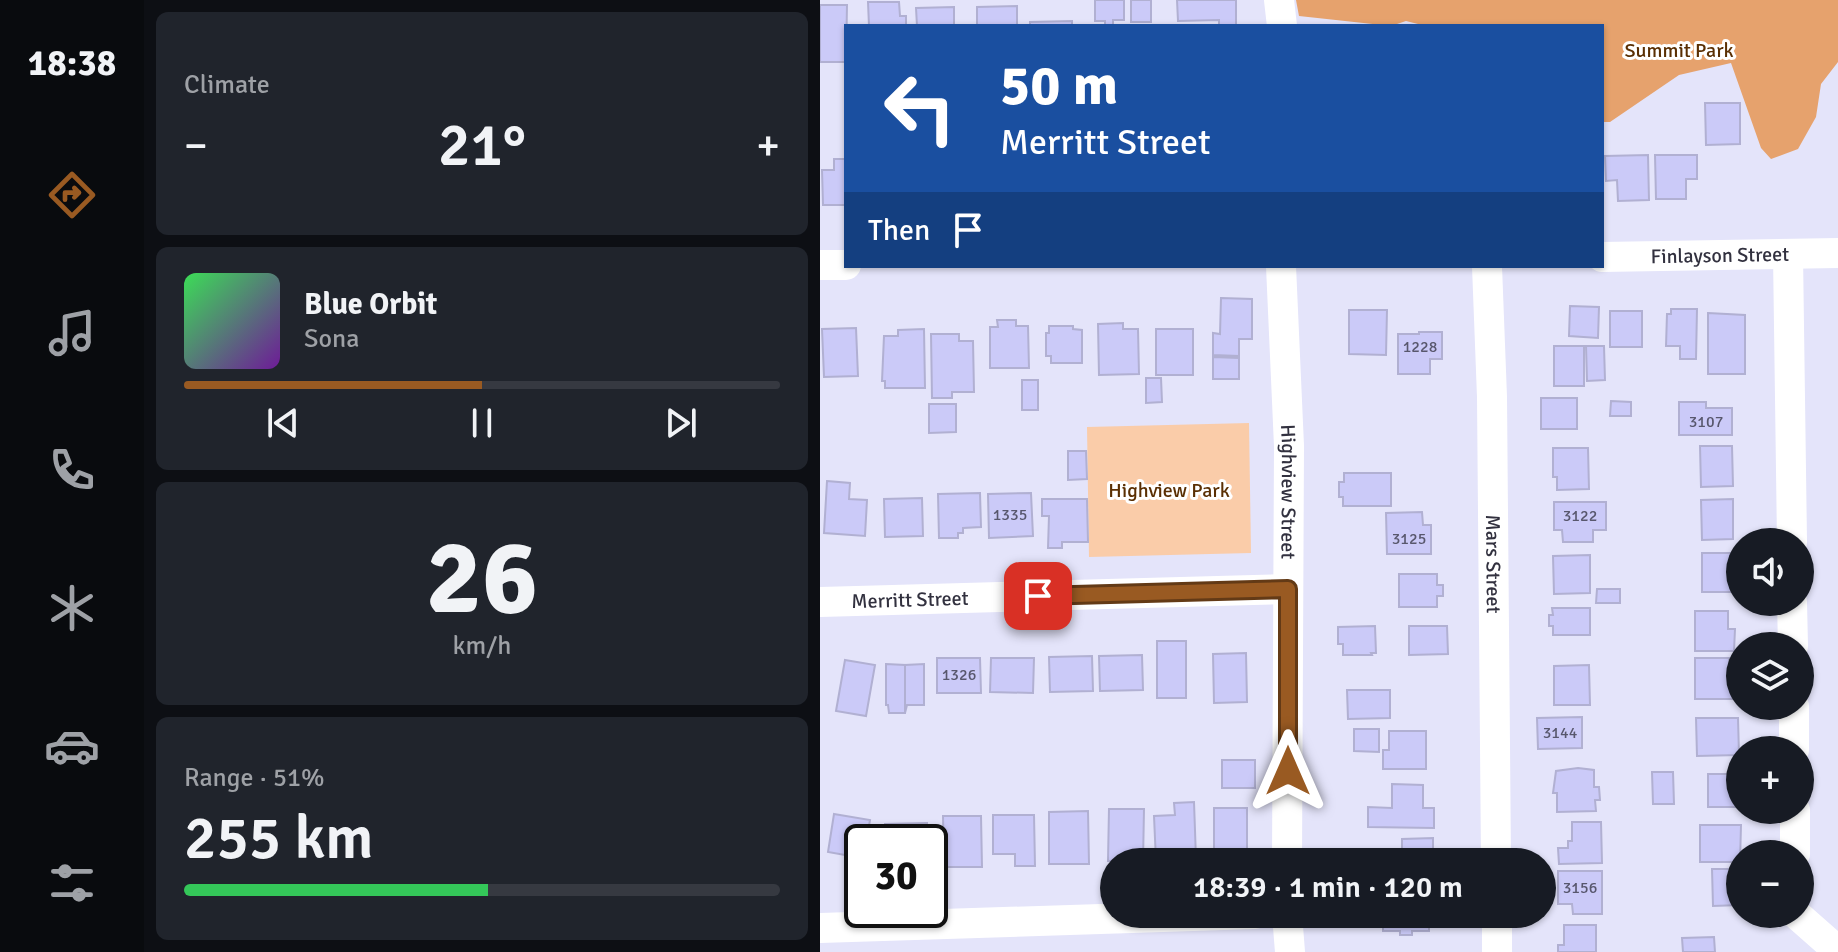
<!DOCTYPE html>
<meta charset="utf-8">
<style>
:root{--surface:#171b24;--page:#20242c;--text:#f1f3f6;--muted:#9ea1a6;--line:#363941;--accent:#995a22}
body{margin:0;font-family:Signika,sans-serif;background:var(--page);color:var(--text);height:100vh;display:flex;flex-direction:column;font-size:30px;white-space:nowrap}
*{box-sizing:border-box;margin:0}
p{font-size:26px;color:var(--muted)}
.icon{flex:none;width:44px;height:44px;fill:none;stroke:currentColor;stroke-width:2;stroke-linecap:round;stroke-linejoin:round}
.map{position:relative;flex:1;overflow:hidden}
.side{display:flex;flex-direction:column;gap:12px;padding:12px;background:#0d0f14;width:676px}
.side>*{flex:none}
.banner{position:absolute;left:24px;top:24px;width:760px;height:244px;border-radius:0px;box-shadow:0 2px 6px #0004;background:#1a4fa0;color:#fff;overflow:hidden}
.buttons{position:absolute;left:906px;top:528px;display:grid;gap:16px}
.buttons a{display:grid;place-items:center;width:88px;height:88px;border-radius:50%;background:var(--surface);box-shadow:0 2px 6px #0004;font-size:40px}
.speed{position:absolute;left:24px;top:824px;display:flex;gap:16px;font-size:40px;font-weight:700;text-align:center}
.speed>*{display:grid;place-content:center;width:104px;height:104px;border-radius:50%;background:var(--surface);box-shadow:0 2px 6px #0004;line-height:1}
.speed .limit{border:4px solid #111;border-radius:12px;background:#fff;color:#111}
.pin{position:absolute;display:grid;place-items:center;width:68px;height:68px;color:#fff;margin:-34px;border-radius:16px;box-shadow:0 4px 12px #0006}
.me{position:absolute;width:88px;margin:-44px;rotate:0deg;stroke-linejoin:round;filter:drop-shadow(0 0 6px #0008)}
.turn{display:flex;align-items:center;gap:28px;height:168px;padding:0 24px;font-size:36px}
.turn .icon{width:104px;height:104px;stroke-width:2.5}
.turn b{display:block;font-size:56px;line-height:68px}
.then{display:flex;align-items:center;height:76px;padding:0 24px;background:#0003;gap:16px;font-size:30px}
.big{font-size:60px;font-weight:600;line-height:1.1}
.side .tile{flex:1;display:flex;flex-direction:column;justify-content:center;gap:12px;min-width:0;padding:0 28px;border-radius:12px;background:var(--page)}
.side .dial{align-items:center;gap:0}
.dial b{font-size:104px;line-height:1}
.song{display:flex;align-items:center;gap:24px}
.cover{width:96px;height:96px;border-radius:12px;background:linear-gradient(135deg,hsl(130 70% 55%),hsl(280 70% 35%))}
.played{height:8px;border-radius:4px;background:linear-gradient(90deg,var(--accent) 50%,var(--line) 50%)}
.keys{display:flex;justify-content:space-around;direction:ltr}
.heat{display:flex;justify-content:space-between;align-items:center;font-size:44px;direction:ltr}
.charge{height:12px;border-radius:6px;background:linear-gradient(90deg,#34c759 51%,var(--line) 0)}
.trip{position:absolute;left:280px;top:848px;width:456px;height:80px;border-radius:40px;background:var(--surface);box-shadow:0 2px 6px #0004;font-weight:600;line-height:80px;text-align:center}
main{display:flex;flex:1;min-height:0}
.menu{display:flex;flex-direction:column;width:144px;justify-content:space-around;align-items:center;background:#090b0e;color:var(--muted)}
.menu .icon{width:56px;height:56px}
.menu .active{color:var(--accent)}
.menu b{font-size:36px;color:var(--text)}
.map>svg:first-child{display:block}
</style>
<main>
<nav class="menu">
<b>18:38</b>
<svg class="icon active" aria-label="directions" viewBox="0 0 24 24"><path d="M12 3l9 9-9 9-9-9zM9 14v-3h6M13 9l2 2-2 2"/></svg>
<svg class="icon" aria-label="music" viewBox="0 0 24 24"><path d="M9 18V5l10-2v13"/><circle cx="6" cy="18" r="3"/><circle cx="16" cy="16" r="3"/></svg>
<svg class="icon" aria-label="phone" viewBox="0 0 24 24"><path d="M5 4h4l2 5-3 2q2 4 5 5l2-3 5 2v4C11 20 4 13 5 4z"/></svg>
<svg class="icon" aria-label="climate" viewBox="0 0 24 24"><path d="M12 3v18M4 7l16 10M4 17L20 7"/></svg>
<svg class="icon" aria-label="car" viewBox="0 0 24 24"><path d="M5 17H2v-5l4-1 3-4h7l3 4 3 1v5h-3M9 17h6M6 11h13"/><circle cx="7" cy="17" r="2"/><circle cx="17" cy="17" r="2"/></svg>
<svg class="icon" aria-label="filters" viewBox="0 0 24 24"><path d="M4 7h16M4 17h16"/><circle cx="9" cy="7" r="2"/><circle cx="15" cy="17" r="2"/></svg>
</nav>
<section class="side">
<div class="tile"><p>Climate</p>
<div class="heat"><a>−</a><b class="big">21°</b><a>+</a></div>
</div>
<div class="tile">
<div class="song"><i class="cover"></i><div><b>Blue Orbit</b><p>Sona</p></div></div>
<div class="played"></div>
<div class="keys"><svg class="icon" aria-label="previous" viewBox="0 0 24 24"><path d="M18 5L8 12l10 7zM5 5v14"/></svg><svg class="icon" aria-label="pause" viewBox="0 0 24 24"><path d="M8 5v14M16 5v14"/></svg><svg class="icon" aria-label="next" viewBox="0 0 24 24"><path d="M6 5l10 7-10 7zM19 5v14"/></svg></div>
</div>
<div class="tile dial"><b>26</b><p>km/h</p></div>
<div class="tile"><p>Range · 51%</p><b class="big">255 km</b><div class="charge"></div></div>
</section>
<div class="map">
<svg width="1018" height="952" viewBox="0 0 1018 952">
<rect width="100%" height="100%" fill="#e4e4fa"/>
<path fill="#facca9" d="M429,423L431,553L269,557L267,427Z"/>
<path fill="#e6a26d" d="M476,0H1018V62L1001,84L996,117L978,149L951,159L941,148L911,63L859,75L790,122H782V26H606L586,21L571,26L479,16Z"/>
<path fill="#cbcaf8" stroke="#b1b0d2" stroke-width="2" d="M275,0H304V20H293V25H285V21H275Z
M311,0H331V22H311Z
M357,0H416V26H399V20L358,21Z
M48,2H79L80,16H86V26H49Z
M0,5H27L26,62H0Z
M197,6V26H157V7Z
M134,7V26H97L96,8Z
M252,21V26H210V22Z
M885,103H920V144L886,145Z
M828,155L829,200L798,201L797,180L786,181L785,156Z
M835,155H877V179H866V199H836Z
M14,159H26V205H3L2,170H14Z
M401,298L432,299V339H419V356L393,355V333L400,334Z
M750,306L779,307L778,338L749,336Z
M851,309H877L876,359H860V346H846L847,314H851Z
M529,310H567L566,355L529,354Z
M790,311H822V347H790Z
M888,313L925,315V374H888Z
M177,320H196V326H208L209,368H170V327H178Z
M303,323V329H318L319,374L279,375L278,324Z
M229,326H253V329L262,330V363H231V356H226V333H229Z
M36,328L38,376L4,377L2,329Z
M104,329L105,388H65V381H62L64,336H78V330Z
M336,329H373V375H336Z
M599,332H622V359H610V374H578V334H599Z
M111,334H139V341H153L154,392H132V398H112Z
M734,346H764V386H734Z
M766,346H784L785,380L767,381Z
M393,357L419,358V379H393Z
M326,378H341L342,402L326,403Z
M202,380H218V410H202Z
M721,398H757V429H721Z
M791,401L811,402V416H790Z
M859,402H886V408H912V435H859Z
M109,404H136V432L109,433Z
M880,446H912L913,486L881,487Z
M733,448H768L769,489L737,490V477H733Z
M248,451H266L267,479L248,480Z
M524,473H571V506H523V497H519V482H524Z
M7,481L30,483L29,499L47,500L45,536L4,533Z
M160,493L161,527L143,528V533H138V538H119L118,494Z
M211,493L213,536L169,538L168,494Z
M102,498L103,536L65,537L64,499Z
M222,499H267L268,542H242V548H228L229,516H222Z
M913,499V539L882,540L881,500Z
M734,502H786V530H773V542H743L742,530H734Z
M602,512L603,525H611V554H567L566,513Z
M882,553H914L915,592H882Z
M770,555V593L734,594L733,556Z
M579,574H617V585H623V596H617V607H579Z
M777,589H800V603H776Z
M732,608H770V635H733V626H729V615H733Z
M875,611H908V629H915L914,651H875Z
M555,626L556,653H551L552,655H523V644H518V627Z
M589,626H627L628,654L589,655Z
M337,641H366V698H337Z
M426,653L427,702L394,703L393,654Z
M322,655L323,690L280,691L279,656Z
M272,656L273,691L230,692L229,657Z
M117,658H160L161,693H117Z
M171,658H214L213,693L170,692Z
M875,658H909V676H915L916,699H875Z
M25,660L55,665L46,716L16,711Z
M66,664L85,665V713H69L68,705H66Z
M104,664V705H87L85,713V665Z
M769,665L770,705H734V666Z
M527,690H570V718L528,719Z
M762,717V748L718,749L717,718Z
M876,718H918L919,755L877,756Z
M534,729H559V752L534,751Z
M569,731H606V769H563V750H569Z
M402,760H435V788H402Z
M758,768L774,770V787H779L780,800H775L776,811L737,812V793H733L736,771Z
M832,772H853L854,804H833Z
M888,774H920V807H888Z
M572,784L603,785V808H614V828L548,827V807L572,808Z
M374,802L376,859L336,861L334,816L355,815L354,803Z
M394,808H427V861H394Z
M289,809H324L323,862L288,861Z
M268,811L269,864H229V812Z
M14,814L50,820L46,842H42V858L8,852Z
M173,815H214L215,866H195V854H173Z
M123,816H161L162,867H124Z
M752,822H781L782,863L739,864L738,848H748V841H752Z
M107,823V842H65V824Z
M880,825H921L920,862H880Z
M613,838V862H582V839Z
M892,869H920V905L893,906Z
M738,871H782V914H753L752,904H738Z
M563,914H615V925H609V931H592V935H580V931H563Z
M744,925H776V952H738V945H744Z
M894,937L895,952H863L862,938Z"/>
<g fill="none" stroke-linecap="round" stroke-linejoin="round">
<g stroke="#fff" stroke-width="30">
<path d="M459,0L462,26"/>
<path d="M968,254L972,542"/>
<path id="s1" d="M782,257L1018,253"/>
<path d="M0,265H26"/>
<path id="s2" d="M461,266L469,446L467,862"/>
<path id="s3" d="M667,266L672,397L676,862"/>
<path id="s4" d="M0,602L468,589"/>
<path d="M972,602L973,646"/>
<path d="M974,706V750"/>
<path d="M975,810V854"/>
<path d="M467,914L470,952"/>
<path d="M677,914V952"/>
<path d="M976,914L1018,951"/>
<path d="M0,928L435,914"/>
</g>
</g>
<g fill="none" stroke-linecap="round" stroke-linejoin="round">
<g stroke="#633a16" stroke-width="20">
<path id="route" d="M218,596L468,589V771"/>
</g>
<use href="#route" stroke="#995a22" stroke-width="14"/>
</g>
<g text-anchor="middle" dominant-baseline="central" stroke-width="6" stroke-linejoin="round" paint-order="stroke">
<g font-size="16" fill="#58576d">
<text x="600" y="347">1228</text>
<text x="886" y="422">3107</text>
<text x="190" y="515">1335</text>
<text x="760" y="516">3122</text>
<text x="589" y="539">3125</text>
<text x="139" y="675">1326</text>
<text x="740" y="733">3144</text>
<text x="760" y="888">3156</text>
</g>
<g font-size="20" fill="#5a2f03" stroke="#fff">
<text x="859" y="50">Summit Park</text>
<text x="349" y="490">Highview Park</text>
</g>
<g font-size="20" fill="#32313f" stroke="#fff">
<text stroke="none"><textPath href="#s1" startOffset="118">Finlayson Street</textPath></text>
<text stroke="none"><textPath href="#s2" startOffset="226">Highview Street</textPath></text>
<text stroke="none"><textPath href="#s3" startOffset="298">Mars Street</textPath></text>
<text stroke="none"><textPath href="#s4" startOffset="90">Merritt Street</textPath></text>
</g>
</g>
</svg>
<div class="buttons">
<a><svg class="icon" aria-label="sound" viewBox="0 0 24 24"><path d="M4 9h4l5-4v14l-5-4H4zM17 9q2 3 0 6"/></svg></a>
<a><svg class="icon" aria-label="layers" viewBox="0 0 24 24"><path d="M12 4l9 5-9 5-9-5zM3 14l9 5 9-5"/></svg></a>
<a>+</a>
<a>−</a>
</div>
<div class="speed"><div class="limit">30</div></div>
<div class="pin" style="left:218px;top:596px;background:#d93025"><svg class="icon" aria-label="arrive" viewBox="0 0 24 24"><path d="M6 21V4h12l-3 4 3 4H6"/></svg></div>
<svg class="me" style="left:468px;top:771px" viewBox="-20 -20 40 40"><path d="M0-17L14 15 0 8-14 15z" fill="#995a22" stroke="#fff" stroke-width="4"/></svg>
<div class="trip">18:39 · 1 min · 120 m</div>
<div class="banner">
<div class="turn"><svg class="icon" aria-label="left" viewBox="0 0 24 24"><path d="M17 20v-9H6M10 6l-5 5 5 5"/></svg><div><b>50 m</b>Merritt Street</div></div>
<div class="then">Then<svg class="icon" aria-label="arrive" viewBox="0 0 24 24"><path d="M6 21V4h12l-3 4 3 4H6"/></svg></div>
</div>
</div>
</main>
